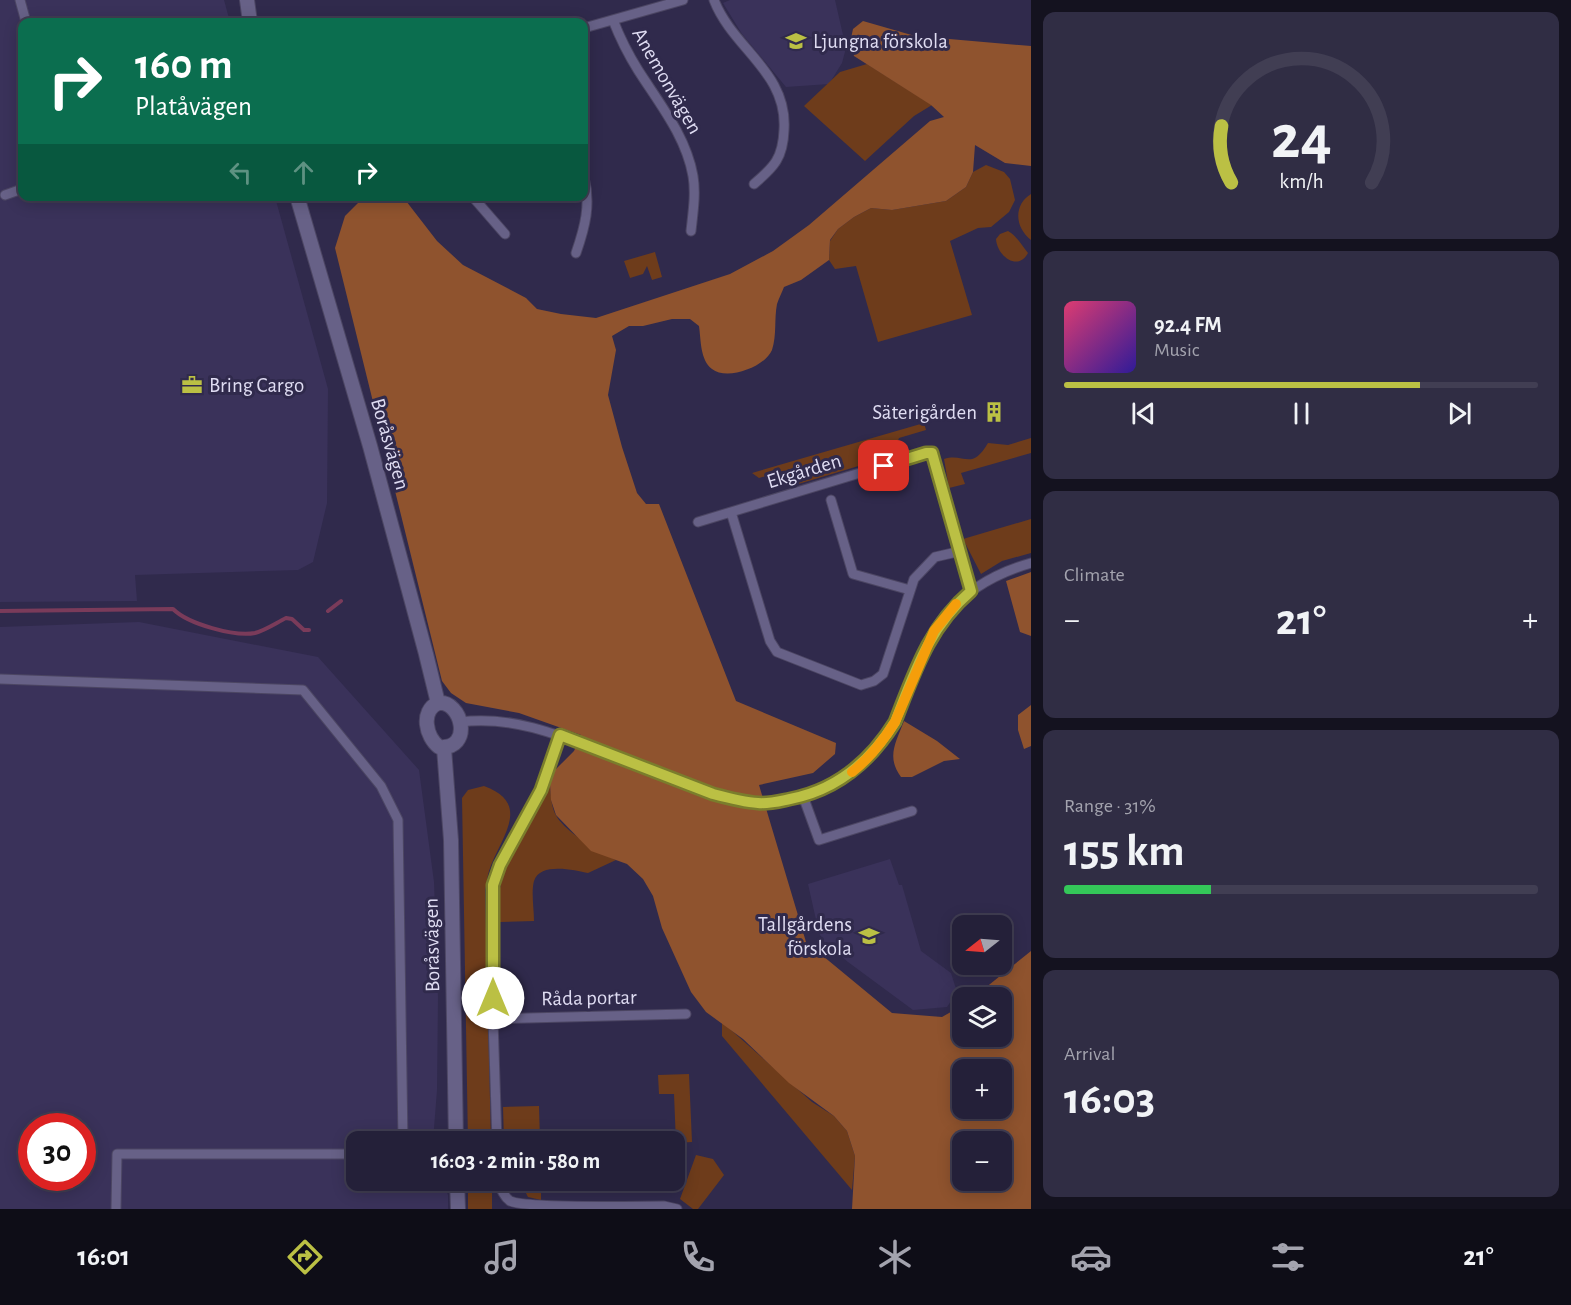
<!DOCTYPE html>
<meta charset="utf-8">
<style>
:root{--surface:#242039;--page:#302d44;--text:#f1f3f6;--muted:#a3a3ae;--line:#413e53;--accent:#bbc044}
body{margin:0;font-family:"Alegreya Sans",sans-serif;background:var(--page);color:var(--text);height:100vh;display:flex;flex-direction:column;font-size:22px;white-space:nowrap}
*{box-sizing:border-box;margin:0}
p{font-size:20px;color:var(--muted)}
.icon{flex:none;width:33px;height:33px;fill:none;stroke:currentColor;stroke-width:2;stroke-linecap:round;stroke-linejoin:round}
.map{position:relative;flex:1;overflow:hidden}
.sheet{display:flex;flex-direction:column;gap:12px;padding:12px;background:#14121f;width:540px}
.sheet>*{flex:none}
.top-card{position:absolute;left:18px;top:18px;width:570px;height:183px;border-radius:12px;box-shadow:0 3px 15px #0003,0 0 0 2px var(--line);background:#0b6e4f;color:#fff;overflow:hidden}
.needle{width:39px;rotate:253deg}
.controls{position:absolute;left:952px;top:915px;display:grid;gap:12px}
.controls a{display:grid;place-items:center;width:60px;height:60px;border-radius:12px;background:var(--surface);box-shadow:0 3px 15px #0003,0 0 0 2px var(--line);font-size:30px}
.speed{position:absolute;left:18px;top:1113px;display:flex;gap:12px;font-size:30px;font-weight:700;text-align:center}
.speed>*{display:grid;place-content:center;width:78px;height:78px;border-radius:50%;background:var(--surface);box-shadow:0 3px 15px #0003,0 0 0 2px var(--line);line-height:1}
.speed .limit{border:9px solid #d22;background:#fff;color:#111}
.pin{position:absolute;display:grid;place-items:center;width:51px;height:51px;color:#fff;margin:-26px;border-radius:12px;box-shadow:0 3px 9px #0006}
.me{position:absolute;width:66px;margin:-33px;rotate:0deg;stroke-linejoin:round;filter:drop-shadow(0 0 4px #0008)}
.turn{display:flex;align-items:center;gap:21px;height:126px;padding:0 18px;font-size:27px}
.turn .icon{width:78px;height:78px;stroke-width:2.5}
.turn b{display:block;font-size:42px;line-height:51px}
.lanes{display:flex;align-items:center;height:57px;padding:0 18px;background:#0003;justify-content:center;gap:30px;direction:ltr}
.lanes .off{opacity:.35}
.big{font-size:45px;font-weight:700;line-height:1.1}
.sheet .card{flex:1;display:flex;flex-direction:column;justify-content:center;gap:9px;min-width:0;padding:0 21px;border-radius:12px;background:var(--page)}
.sheet .dial{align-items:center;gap:0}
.dial svg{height:156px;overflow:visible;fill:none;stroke:var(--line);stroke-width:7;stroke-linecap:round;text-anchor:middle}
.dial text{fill:var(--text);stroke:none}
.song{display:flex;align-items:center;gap:18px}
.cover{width:72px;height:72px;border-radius:9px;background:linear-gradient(135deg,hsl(340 70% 55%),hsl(250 70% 35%))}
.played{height:6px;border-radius:3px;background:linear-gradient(90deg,var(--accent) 75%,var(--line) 75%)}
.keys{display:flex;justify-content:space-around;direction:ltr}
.heat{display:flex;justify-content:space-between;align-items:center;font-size:33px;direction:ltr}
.charge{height:9px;border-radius:4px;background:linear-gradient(90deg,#34c759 31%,var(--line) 0)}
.trip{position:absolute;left:346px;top:1131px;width:339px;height:60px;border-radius:12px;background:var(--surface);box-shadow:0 3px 15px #0003,0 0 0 2px var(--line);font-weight:700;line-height:60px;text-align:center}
.menu{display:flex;height:96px;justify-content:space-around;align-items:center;background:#0e0d17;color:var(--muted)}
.menu .icon{width:42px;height:42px}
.menu .selected{color:var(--accent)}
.menu b{font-size:27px;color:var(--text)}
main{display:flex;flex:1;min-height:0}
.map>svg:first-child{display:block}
</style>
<main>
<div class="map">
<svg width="1031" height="1209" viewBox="0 0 1031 1209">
<rect width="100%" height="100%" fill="#302a4c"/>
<path fill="#3a325a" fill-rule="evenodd" d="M0,0H224L230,22H22V196L275,197L328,389L327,503L313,562L298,570L135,575L137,601L0,602Z
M730,0H835L846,48L842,63L829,84L786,87L742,34L723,3Z
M139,622L318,657L419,770L434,882L438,998L437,1090L433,1141L357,1142V1180L443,1181L448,1195V1209H0V627ZM32,1126H82V1178H32Z
M890,859L899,885H902L921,951L951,973L957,992L947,1007L913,1010L848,962L825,943L819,933L808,884Z"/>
<path fill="#6e3c1b" d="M867,64L932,105L914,116L865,161L804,106L840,72Z
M986,165L1004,172L1010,179L1015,200L1009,212L991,227L978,228L950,241L972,315L878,342L856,266L835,269L829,260L830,241L838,229L854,217L871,208L892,210L946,201L966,187L973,172Z
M1031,194V240C1015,228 1013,205 1031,194Z
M1008,231C1016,235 1022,246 1028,253C1018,272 997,256 996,239L1000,234Z
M655,252L662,277L652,280L647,266L643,274L630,278L624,261Z
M924,423L926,430L899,438L892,456L795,485L783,471L759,478L752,473Z
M1031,438V453L961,473L965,484L949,488L944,459C964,452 971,472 988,443L1008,445Z
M1031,519V553L1002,561L981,574L963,539Z
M550,784C551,796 551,808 557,817C566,832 600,853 616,860L588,873C574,870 540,862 534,881C531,892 534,909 534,921L500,922V888L503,874Z
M484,786C534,804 499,839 489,871C487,877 487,884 485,890L491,1141L468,1142L462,798L468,790Z
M722,1022L812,1102L834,1116L847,1131L855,1156L852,1190L722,1036Z
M689,1074L692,1142L676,1143L674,1094H659L658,1075Z
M539,1106L540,1141H504L503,1107Z
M696,1155L713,1159L724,1175L698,1209H693L680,1199Z
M468,1181H492V1209H468Z
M515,1181H541V1200L528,1197L523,1187Z"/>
<path fill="#8f532e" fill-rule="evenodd" d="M863,21L915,36L1031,46V166L1005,163L975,145L973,172L966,187L946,201L892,210L871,208L854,217L838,229L830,240L829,260L801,280L784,287C782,292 779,298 777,304C774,319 777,335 772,350C765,367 727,381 712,369C700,360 701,340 699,326L690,319H672L643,326H629L612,336L616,350L608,395L622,447L637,493L646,504H659L736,701L836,743L835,754L813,773L759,785L806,942L892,1013L942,1017L963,1005V1036H1002V998L974,997L1031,951V1209H852L855,1156L847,1131L834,1116L789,1083L743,1039L706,1012L691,992L662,928L653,896L643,879L627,864L591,851L556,815L551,800L550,784L555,770L574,751L581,735L519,713L466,703L451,693L442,681L335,248L345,216L364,197H403L437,241L463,265L526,298L537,309L561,314L596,318L730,274L773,251L809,225L930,121L944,117L931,105L854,56L850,43L853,29ZM963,1070H1002V1108H963ZM963,1142H1002V1180H963Z
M1031,572V636L1020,632L1006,581Z
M1031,705V746L1024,749L1018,730V715Z
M904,721L937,741L960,759L944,761L912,777H901C886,757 896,742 904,721Z"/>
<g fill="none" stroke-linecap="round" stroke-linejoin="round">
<path stroke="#7a3b5a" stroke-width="4" d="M0,611L173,609C188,624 235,637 255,633C266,630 276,623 286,618L292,619L304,630H309
M328,611L341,601"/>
<g stroke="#4c4663" stroke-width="11">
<path id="street" d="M20,0L26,22
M714,0C733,49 788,72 784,130C783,158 774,167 754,184
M613,20C620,38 628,54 638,70C659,103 686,136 693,176C696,194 693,212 691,231
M584,28L683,0
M5,195L22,189
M472,196L505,234
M576,253C585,227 591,205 584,177
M831,500L853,574L910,590
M731,512L926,453H931L971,591
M698,522L731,512L770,641L777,652L861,685L874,681L883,674L914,579L935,557L961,551
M0,679L303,690L381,786L398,820L403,1142
M460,722C513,715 562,736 610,755C645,768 679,781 713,794C729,799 746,804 762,803C816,801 872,771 895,720C911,687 920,647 944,617C967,589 996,573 1031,563
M803,796L819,840L912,811
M493,1019L686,1014
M497,1142L493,1019V885L500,865L541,791L560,735
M498,1180C501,1188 503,1196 510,1201C529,1209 636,1206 664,1206L677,1209
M116,1209L117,1154H357"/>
</g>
<g stroke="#4c4663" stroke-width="16">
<path id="secondary" d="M247,0L250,22
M297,196L370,446L426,654L438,703
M438,703C462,700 474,750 439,747C426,737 420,711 438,703Z
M444,748L451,840L456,1142
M457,1180L458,1209"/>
</g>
<use href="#street" stroke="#676187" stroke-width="9"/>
<use href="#secondary" stroke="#676187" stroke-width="14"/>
</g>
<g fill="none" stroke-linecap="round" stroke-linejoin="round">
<g stroke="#7a7d2c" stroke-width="15">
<path id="route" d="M493,998V885L500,865L541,790L560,735L713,794C728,798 743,802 758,803C769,804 780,801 790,799C837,790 870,762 895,722C915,671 929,627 971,591L932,453H926L884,466"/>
</g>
<use href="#route" stroke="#bbc044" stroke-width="10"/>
<path stroke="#f59e0b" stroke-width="10" d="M852,772C870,758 883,741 895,722L934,631L956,604"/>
</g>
<defs>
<g id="school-bare" transform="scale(1.62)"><path d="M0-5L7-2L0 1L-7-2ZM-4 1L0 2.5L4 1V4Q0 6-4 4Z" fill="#bbc044" stroke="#302a4c" stroke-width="2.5" paint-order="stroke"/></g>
<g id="office-bare" transform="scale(1.62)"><path d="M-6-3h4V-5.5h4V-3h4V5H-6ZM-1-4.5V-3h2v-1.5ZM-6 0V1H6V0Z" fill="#bbc044" stroke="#302a4c" stroke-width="2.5" paint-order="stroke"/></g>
<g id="building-bare" transform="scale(1.62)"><path d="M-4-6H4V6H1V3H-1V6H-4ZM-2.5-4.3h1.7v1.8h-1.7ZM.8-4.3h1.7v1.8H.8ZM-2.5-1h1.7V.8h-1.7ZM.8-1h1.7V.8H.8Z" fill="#bbc044" stroke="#302a4c" stroke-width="2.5" paint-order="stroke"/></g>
</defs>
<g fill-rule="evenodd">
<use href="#school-bare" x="796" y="41"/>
<use href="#office-bare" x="192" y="385"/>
<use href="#building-bare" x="994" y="412"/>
<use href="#school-bare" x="869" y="936"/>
</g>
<g text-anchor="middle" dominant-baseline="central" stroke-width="6" stroke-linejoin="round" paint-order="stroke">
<g font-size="21" fill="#dfdcf2" stroke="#302a4c" text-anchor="start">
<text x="813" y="41">Ljungna förskola</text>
<text x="209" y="385">Bring Cargo</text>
<text x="977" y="412" text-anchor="end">Säterigården</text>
<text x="852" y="924" text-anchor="end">Tallgårdens<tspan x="852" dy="24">förskola</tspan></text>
</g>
<g font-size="21" fill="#dfdcf2" stroke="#302a4c">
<text transform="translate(667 81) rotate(60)">Anemonvägen</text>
<text transform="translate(390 444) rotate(74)">Boråsvägen</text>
<text transform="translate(804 471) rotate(-17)">Ekgården</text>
<text transform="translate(432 945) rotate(-91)">Boråsvägen</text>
<text transform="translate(589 998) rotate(-1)">Råda portar</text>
</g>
</g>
</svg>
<div class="controls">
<a><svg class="needle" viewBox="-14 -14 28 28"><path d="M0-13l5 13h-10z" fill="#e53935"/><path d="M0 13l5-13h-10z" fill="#a3a3ae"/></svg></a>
<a><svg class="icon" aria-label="layers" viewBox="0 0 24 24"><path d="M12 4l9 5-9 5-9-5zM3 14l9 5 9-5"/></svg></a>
<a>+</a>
<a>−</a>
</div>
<div class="speed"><div class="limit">30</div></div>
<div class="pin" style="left:884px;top:466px;background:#d93025"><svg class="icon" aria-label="arrive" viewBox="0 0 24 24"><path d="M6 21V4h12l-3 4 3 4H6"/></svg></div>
<svg class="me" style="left:493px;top:998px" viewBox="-20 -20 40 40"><circle r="19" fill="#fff"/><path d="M0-13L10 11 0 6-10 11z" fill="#bbc044"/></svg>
<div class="trip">16:03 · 2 min · 580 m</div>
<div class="top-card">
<div class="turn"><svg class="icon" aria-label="right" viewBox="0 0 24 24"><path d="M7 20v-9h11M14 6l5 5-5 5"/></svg><div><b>160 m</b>Platåvägen</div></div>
<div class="lanes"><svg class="icon off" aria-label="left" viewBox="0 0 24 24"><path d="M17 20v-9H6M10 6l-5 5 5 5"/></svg><svg class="icon off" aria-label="ahead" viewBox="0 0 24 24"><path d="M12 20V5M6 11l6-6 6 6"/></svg><svg class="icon" aria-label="right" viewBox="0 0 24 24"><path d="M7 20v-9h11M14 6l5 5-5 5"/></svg></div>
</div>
</div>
<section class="sheet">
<div class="card dial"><svg viewBox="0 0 100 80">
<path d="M14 69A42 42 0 1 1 86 69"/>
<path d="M14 69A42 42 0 0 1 9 40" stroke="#bbc044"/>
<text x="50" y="56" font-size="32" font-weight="700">24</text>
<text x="50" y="72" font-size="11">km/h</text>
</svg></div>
<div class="card">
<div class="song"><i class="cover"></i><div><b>92.4 FM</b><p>Music</p></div></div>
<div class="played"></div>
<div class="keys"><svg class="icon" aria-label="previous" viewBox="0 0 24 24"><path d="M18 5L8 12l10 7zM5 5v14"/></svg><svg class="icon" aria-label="pause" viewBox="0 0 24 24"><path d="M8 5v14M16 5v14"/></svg><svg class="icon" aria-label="next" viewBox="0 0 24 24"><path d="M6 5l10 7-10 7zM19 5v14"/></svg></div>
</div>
<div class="card"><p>Climate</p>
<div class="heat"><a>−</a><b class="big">21°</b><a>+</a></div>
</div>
<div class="card"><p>Range · 31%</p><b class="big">155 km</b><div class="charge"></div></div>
<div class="card"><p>Arrival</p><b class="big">16:03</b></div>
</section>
</main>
<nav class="menu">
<b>16:01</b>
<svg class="icon selected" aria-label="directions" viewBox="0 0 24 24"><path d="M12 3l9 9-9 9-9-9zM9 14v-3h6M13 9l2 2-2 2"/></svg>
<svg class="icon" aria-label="music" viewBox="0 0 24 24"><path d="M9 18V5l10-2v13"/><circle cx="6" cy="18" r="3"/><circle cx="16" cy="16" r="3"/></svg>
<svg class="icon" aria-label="phone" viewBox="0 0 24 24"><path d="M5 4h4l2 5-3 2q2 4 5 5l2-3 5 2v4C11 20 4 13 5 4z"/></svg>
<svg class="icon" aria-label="climate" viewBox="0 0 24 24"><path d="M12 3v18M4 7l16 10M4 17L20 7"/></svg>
<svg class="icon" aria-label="car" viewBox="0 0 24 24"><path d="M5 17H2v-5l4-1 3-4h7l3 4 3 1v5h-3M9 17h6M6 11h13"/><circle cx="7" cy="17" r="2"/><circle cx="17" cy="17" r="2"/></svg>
<svg class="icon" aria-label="filters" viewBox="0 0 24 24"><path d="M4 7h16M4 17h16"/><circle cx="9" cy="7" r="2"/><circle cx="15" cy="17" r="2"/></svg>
<b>21°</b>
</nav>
